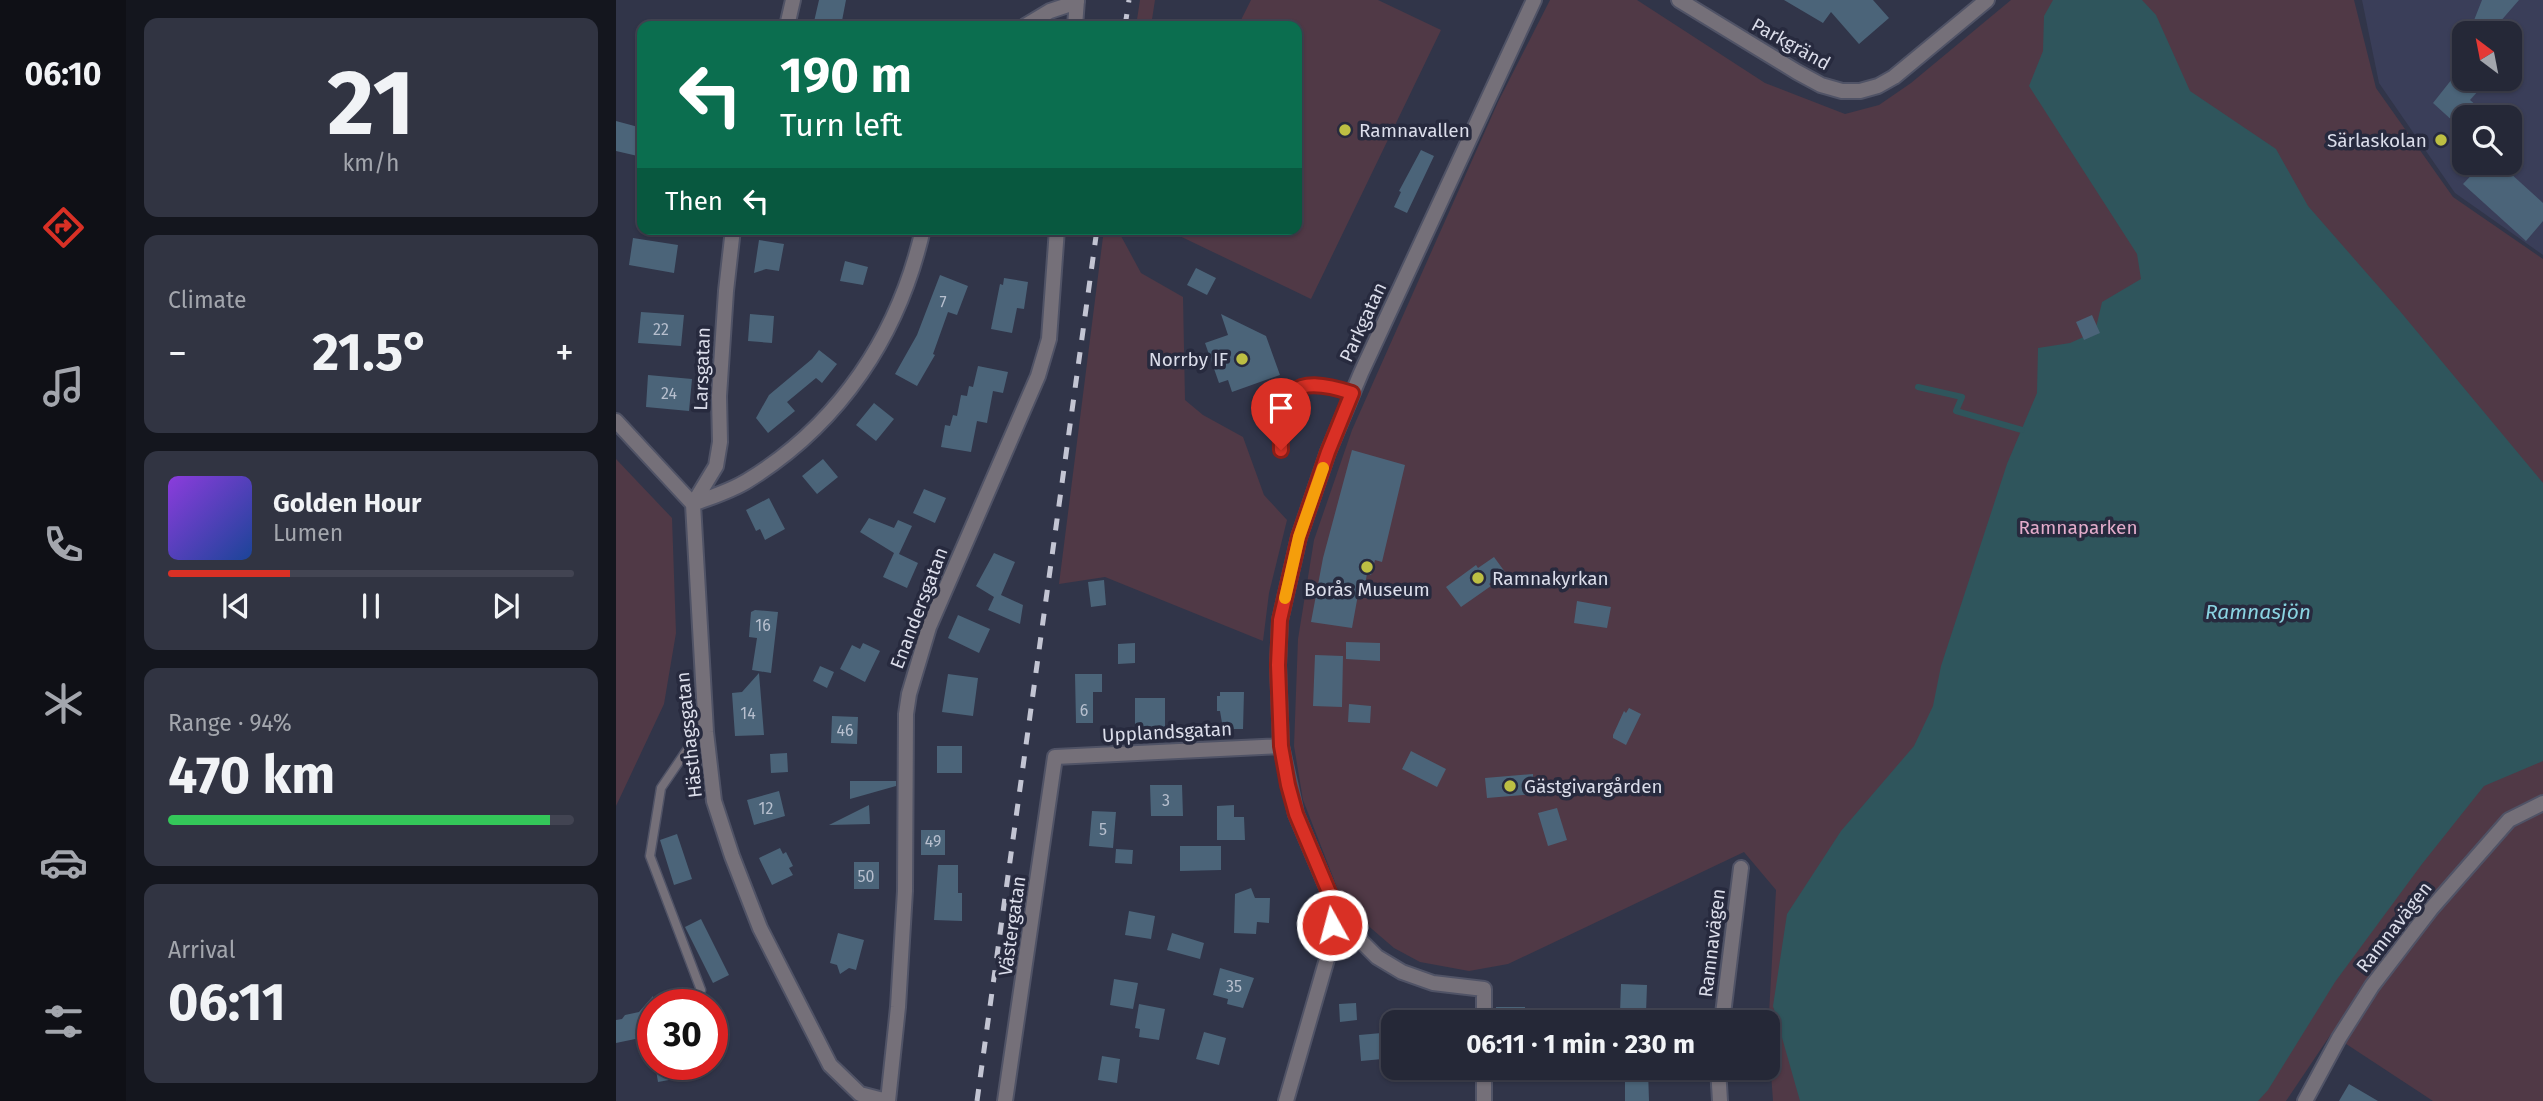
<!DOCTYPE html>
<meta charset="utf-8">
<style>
:root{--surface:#252837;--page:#313442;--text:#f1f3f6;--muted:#a3a6ad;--line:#424452;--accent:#d93025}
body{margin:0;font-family:"Fira Sans",sans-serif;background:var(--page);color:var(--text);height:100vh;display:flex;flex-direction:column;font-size:26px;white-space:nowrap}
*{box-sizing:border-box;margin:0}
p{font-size:23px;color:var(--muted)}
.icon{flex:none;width:38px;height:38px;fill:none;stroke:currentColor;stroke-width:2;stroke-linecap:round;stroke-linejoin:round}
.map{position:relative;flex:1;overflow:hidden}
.panel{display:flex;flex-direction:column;gap:18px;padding:18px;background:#14161e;width:490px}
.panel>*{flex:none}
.banner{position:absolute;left:21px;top:21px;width:665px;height:214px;border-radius:14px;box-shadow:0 2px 5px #0004,0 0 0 2px var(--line);background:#0b6e4f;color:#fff;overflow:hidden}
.needle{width:46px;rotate:328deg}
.tools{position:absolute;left:1836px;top:21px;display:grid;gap:14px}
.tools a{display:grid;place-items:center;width:70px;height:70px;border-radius:14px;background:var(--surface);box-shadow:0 2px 5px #0004,0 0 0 2px var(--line);font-size:35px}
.speed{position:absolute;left:21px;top:989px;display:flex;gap:14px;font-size:35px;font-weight:700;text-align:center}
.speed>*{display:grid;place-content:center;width:91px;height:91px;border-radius:50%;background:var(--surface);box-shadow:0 2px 5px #0004,0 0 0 2px var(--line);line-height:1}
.speed .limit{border:10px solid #d22;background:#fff;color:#111}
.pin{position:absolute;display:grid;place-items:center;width:60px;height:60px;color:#fff;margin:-72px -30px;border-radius:50% 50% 50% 0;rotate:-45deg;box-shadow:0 0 7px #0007}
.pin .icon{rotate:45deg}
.me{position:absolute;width:77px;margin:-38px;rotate:353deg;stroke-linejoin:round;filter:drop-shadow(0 0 5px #0008)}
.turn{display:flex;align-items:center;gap:24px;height:147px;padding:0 28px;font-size:32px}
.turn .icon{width:91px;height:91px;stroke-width:2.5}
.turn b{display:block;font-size:49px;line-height:60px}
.then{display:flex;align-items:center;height:66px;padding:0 28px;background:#0003;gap:14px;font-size:26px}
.big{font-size:52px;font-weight:700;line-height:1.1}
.panel .tile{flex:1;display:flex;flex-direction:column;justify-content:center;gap:10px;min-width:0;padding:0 24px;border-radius:14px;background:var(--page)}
.panel .dial{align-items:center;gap:0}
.dial b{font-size:91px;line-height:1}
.song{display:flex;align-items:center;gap:21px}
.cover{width:84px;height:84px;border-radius:10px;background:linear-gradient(135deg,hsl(270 70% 55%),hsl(220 70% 35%))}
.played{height:7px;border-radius:4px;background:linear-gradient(90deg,var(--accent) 30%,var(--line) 30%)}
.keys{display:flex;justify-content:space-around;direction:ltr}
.heat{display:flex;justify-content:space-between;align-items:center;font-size:38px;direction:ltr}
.charge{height:10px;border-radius:5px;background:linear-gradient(90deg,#34c759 94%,var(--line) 0)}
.trip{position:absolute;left:765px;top:1010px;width:399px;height:70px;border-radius:14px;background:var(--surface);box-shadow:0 2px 5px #0004,0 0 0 2px var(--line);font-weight:700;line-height:70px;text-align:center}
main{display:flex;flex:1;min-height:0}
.tab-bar{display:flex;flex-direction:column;width:126px;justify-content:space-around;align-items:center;background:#0f1016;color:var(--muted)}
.tab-bar .icon{width:49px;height:49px}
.tab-bar .on{color:var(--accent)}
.tab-bar b{font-size:32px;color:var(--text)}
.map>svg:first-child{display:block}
</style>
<main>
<nav class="tab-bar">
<b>06:10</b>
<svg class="icon on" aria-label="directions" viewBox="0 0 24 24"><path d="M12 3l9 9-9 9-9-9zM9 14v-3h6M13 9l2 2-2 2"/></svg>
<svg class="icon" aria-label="music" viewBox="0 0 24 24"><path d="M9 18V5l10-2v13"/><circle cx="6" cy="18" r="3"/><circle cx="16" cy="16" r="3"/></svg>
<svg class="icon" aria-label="phone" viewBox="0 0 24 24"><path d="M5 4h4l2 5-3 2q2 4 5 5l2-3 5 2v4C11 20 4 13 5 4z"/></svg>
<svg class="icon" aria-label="climate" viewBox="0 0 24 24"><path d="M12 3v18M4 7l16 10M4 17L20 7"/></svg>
<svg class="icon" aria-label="car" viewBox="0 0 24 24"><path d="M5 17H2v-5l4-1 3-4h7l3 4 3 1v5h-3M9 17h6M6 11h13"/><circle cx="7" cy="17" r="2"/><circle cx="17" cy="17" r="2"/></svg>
<svg class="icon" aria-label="filters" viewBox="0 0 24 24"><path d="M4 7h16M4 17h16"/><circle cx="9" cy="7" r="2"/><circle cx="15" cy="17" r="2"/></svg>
</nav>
<section class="panel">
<div class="tile dial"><b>21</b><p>km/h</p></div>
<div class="tile"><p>Climate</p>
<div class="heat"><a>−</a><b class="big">21.5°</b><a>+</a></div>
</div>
<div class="tile">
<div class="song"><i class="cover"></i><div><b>Golden Hour</b><p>Lumen</p></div></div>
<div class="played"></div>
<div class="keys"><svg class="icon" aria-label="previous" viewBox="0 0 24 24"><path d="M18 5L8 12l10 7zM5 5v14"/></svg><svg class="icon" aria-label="pause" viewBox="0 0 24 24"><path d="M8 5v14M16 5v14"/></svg><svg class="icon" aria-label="next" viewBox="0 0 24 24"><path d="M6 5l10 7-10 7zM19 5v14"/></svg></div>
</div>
<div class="tile"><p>Range · 94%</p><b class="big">470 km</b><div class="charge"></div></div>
<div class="tile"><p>Arrival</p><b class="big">06:11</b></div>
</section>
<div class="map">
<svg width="1927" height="1101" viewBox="0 0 1927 1101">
<rect width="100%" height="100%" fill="#313549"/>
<path fill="#3a3e59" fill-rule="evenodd" d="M1746,0H1927V255L1839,193L1763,83ZM1848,33H1894V79H1848ZM1848,117H1894V163H1848Z"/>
<path fill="#503946" d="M524,0H539L535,26H520Z
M635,0H762L825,30L695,299L549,229H681V26H622Z
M934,0H1021L1149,83L1229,114L1263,105L1295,83L1395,0H1738L1760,88L1837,197L1927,259V1101H1817L1715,1034L1670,1101H1157L1152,1031L1160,890L1128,852L892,964L853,971L804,962L778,948L728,905L687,800L678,746L682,639L698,540L736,430L882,102Z
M488,229H506L505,236L525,273L567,297L569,400L587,415L627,437L648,495L671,520L653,593L647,641L489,577L443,584Z
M0,459L56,518L60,633L48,704L0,806Z"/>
<path fill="#2f555c" d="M1437,0H1526L1540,15L1574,91L1660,149L1692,206L1783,310L1927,483V761L1868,786L1806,864L1719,982L1652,1090L1642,1101H1184L1157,1006L1171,914L1225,831L1298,746L1317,706L1325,666L1391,464L1421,393L1422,348L1454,343L1479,332L1486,302L1525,279L1521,254L1413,86L1427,51L1428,16Z"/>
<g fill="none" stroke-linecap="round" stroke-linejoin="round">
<path stroke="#2f555c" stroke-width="6" d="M1302,387L1346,397L1340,411L1406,430"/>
</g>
<path fill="#4b6479" d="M203,0H230L225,26H197Z
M1168,0H1257L1273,18L1243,44L1215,12L1207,23Z
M1866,0H1903L1883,23L1895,33H1853Z
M1836,79H1873L1854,100L1862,107L1854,117H1848V124L1839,134V123L1817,103Z
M0,121L26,128V157L0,151Z
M805,150L818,156L791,213L778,207L785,192L783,191Z
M1867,163H1883L1927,203V221L1910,241L1847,184Z
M17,238L62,245L58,273L13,265Z
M143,240L168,244L163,271L150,269L138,273Z
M229,261L252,267L247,285L224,281Z
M580,268L600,278L591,295L571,285Z
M324,275L352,286L341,315L332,312L317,354L319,355L301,386L279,374L301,335Z
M388,278L412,282L408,309L401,308L396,333L375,329L384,284L387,285Z
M25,312L68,315L65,346L22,343Z
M134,314L158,316L156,343L132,341Z
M605,314L650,336L664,375L616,392L612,380L603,383L589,343L612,335Z
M1476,315L1484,333L1468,340L1460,322Z
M203,350L221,364L206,383L200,378L171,402L179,411L152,433L140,418L153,395L196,359Z
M362,366L392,372L387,393L377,391L371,423L361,421L355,452L325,447L329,425L334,426L337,415L341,416L345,395L351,396L353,386L357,387Z
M32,375L76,379L73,411L30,407Z
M258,403L278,419L260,441L240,425Z
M736,450L789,465L766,562L759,560L755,575L751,574L748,590L743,589L736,628L695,622L707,558Z
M207,459L222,477L201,494L186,476Z
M308,489L330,498L319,523L297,513Z
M153,498L169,529L149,540L144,529L140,531L130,510Z
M253,518L278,528L282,520L296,526L283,554L302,563L291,588L267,577L278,553L244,532Z
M378,553L399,562L385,595L407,605L404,624L372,610L378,597L360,586Z
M878,557L889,572L873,584L875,586L845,607L830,587L860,565L862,568Z
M488,580L490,605L475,607L472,582Z
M961,601L995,607L991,628L958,623Z
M139,610L162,612L155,673L136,670L141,638L133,637L135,612Z
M342,615L374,629L363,653L332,638Z
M730,642L764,643V661L730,659Z
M247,643L264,651L249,682L224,669L236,645L244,649Z
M519,643V663L502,664V644Z
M699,655L727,656L726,707L697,706Z
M204,666L218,672L211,688L197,681Z
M143,673L148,735L119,736L116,693L126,692Z
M332,674L362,678L357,716L326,712Z
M459,674H486V692H477V723H460Z
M604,692H628L627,729H607L604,711H601V696H604Z
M519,698H549V727L519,726Z
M733,704L755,706L754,723L732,722Z
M1013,708L1025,714L1010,745L997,738V735L1008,711L1010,713Z
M216,716L242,717L241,744L215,743Z
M321,746H346V773H321Z
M795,751L830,769L821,787L786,769Z
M171,753L172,772L155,773L154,754Z
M917,774L918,794L871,798L869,778Z
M234,781H280V786L234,799Z
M534,785H566L567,816H535Z
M163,791L169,816L138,825L131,800Z
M253,805L254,824L213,825Z
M618,805V817H628L629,840H601V806Z
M941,808L951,840L932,846L922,813Z
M476,811L500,812L497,848L473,846Z
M305,830H329V855H305Z
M61,834L76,879L58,885L44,840Z
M564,846H605V870L564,871Z
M164,848L167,854L170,852L177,866L173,868L177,875L156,885L143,858Z
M500,849L517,850L516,864L499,863Z
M238,862H263V889H238Z
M322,865H342V893H346V921L318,920Z
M635,888L639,898H654L653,923L641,922L640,934L618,933L619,894Z
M513,911L539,916L535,939L509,935Z
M85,919L113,975L97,983L69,927Z
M222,933L248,940L240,970L233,968L224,974L221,965L214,963Z
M556,933L588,943L584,959L551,950Z
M604,968L638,978L627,1008L611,1004L612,999L597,995Z
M498,979L522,983L517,1009L494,1005Z
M1005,984L1031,985L1030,1013H1004Z
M37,996V1049L24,1038L0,1043V1020L6,1019L9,1015L23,1012Z
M740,1003L741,1020L724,1022L723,1004Z
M523,1004L549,1009L543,1040L523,1037L524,1029L519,1028Z
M880,1007H909V1022H880Z
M588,1032L610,1038L603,1065L580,1059Z
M777,1032V1058L745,1061L743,1035Z
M486,1056L504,1059L501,1083L482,1080Z
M39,1064H61L64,1078L42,1082Z
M1009,1070H1032L1033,1101H1009Z
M1733,1084L1762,1101H1723Z"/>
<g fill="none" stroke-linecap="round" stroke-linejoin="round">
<g stroke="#505366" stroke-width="11">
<path id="lane" d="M665,450C663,391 675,373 736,393
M85,990L34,856L45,788L88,725"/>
</g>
<g stroke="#505366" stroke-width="18">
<path id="street" d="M1063,0L1181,72L1205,85L1226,91H1244L1262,86L1278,77L1371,0
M171,26L177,0
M409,26L434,11L461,2
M459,26L461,0
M0,421L77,504L90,732L98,801L116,856L144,928L214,1065L244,1094L271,1101
M77,504C95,497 115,491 131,481C224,424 283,335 307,229
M77,504L100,466L104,442L103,396L110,291L117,229
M868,1022V989L817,983L786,972L761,957L734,930L718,904L680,814L665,746L662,665L664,620L683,537L712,452L745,373L918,0
M1106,1022L1125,868
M868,1068V1101
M1102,1068L1104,1101
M272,1101L282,1007L289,891L290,714L293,694L313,627L422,376L433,339L441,229
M389,1101L439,757L665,746
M670,1101L715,945L718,904
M1689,1101L1723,1038L1756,986L1815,909L1893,820L1927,803"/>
</g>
<use href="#lane" stroke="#757079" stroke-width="8"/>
<use href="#street" stroke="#757079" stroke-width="14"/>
<path stroke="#c3c5d3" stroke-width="5" stroke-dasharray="12 12" stroke-linecap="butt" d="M509,26L513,0
M361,1101L481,229"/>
</g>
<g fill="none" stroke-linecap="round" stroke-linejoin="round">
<g stroke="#8d1f18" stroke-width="18">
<path id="route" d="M665,450C663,391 675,373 736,393L712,452L683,537L664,620L662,665L665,746L672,785L680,814L718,904L716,925"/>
</g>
<use href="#route" stroke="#d93025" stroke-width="12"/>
<path stroke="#f59e0b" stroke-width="12" d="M669,598L683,537L707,468"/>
</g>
<g fill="#bdbf43" stroke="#272a3e" stroke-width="2.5">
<circle cx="729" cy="130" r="7"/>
<circle cx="1825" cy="140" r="7"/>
<circle cx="626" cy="359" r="7"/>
<circle cx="751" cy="567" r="7"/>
<circle cx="862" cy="578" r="7"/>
<circle cx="894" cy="786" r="7"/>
</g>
<g text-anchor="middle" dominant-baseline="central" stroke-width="7" stroke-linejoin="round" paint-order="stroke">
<g font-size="16" fill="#b7bfce">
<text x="327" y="302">7</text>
<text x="45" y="329">22</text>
<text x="53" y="393">24</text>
<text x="147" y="625">16</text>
<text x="468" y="710">6</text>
<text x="132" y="713">14</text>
<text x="229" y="730">46</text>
<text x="550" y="800">3</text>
<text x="150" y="808">12</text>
<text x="487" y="829">5</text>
<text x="317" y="841">49</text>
<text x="250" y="876">50</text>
<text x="618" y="986">35</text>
</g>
<g font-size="19" fill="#dbddea" stroke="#272a3e">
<text transform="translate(1175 44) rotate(29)">Parkgränd</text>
<text transform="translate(747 322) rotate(-65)">Parkgatan</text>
<text transform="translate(86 369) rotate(-88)">Larsgatan</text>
<text transform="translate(303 608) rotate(-69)">Enandersgatan</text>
<text transform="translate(551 732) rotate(-3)">Upplandsgatan</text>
<text transform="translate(73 735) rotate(-96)">Hästhagsgatan</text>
<text transform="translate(396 926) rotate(-82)">Västergatan</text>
<text transform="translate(1778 927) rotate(-52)">Ramnavägen</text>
<text transform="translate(1096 943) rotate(-83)">Ramnavägen</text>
</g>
<g font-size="19" fill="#dbddea" stroke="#272a3e" text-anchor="start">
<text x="743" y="130">Ramnavallen</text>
<text x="1811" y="140" text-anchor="end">Särlaskolan</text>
<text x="612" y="359" text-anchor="end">Norrby IF</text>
<text x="876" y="578">Ramnakyrkan</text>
<text x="751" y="589" text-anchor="middle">Borås Museum</text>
<text x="908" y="786">Gästgivargården</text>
</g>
<g font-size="19" fill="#e3accb" stroke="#272a3e">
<text x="1462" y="527">Ramnaparken</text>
</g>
<g font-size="21" font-style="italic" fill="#8ad3e1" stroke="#272a3e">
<text x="1642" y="612">Ramnasjön</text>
</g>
</g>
</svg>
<div class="tools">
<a><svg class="needle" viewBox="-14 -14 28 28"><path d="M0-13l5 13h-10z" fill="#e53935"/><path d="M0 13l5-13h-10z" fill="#a3a6ad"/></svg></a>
<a><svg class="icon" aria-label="search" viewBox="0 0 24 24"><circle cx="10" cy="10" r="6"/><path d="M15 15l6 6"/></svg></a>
</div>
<div class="speed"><div class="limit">30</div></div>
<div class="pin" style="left:665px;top:450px;background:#d93025"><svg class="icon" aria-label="arrive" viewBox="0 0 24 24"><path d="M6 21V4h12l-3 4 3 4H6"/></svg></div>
<svg class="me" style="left:716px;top:925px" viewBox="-20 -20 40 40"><circle r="17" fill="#d93025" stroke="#fff" stroke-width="3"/><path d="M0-11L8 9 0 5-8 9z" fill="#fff"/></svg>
<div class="trip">06:11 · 1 min · 230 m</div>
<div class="banner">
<div class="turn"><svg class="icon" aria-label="left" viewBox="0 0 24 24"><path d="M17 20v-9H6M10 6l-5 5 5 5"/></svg><div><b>190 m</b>Turn left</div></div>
<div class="then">Then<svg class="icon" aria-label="left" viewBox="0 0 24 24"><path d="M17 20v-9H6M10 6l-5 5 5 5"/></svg></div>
</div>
</div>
</main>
